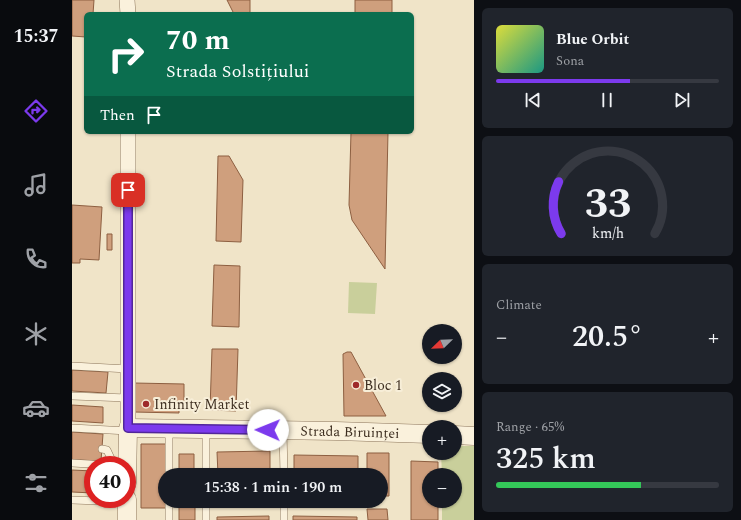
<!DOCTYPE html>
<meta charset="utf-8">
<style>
:root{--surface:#171b24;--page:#20242c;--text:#f1f3f6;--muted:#9ea1a6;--line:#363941;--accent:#7c3aed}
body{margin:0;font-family:Spectral,serif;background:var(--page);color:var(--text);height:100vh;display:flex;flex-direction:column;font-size:15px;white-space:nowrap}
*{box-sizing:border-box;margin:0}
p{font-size:13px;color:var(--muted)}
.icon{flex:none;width:22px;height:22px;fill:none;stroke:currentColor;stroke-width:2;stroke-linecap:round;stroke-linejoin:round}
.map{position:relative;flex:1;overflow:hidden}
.panel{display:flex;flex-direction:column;gap:8px;padding:8px;background:#0d0f14;width:267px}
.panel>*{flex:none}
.banner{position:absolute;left:12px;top:12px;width:330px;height:122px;border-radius:6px;box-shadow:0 1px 3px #0004;background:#0b6e4f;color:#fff;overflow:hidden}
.needle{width:26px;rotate:247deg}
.buttons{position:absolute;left:350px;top:324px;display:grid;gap:8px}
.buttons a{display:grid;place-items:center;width:40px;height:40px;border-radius:50%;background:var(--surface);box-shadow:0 1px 3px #0004;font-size:20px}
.speed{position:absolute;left:12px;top:456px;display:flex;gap:8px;font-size:20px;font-weight:700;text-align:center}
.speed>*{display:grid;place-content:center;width:52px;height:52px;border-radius:50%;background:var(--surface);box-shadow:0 1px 3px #0004;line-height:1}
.speed .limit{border:6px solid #d22;background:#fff;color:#111}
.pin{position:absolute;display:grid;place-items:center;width:34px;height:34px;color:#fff;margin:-17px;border-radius:8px;box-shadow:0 2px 6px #0006}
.me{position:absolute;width:44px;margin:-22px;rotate:271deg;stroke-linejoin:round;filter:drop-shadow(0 0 3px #0008)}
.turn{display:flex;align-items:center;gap:14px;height:84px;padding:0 16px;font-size:18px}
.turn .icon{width:52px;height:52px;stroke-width:2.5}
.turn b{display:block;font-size:28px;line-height:34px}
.then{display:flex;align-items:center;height:38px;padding:0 16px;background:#0003;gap:8px;font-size:15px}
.big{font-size:30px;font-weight:600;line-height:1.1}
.panel .widget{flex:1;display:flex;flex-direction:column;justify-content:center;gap:6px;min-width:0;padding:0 14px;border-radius:6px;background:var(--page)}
.panel .dial{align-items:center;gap:0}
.dial svg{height:104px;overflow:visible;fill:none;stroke:var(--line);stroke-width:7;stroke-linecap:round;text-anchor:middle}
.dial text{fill:var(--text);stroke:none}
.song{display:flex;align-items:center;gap:12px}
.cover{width:48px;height:48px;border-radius:6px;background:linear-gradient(135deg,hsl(60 70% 55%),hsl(170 70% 35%))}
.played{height:4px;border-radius:2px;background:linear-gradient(90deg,var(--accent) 60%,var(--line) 60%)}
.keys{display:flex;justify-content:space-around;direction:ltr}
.heat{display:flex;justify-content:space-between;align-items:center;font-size:22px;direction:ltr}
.charge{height:6px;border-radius:3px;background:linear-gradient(90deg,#34c759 65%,var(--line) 0)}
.trip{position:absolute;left:86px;top:468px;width:230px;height:40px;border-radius:20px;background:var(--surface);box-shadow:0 1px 3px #0004;font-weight:600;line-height:40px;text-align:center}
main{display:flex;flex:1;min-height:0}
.tab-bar{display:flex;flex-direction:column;width:72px;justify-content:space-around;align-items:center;background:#090b0e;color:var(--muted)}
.tab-bar .icon{width:28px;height:28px}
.tab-bar .on{color:var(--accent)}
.tab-bar b{font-size:18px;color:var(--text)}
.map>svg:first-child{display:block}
</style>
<main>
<nav class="tab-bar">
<b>15:37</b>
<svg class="icon on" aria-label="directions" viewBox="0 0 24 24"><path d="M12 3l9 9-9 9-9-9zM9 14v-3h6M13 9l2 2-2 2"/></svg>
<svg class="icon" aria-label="music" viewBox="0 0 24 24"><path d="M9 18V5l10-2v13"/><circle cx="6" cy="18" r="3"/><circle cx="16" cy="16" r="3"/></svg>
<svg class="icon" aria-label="phone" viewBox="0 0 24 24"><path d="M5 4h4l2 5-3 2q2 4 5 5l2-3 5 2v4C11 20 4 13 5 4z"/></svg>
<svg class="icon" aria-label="climate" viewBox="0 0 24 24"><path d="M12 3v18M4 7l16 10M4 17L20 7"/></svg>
<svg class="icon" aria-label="car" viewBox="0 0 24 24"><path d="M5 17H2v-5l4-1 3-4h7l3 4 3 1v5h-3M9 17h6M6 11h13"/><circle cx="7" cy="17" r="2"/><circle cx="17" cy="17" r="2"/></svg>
<svg class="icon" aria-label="filters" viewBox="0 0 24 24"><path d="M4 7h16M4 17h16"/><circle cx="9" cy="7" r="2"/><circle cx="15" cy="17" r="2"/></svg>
</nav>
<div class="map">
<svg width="402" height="520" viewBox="0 0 402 520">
<rect width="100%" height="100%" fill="#f0e4c8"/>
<path fill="#c9cf9b" d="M277,282L305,283L303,314L276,313Z
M383,446H402V520H370V501H383V475H370L369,453H383Z"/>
<path fill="#cf9f7d" stroke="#8d5f41" d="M0,0H22L21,14H14V37L0,36Z
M155,0H178V14H162Z
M283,0H320V14H283Z
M279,132H316L313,269L280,220L277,205Z
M146,156H157L171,180L169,242L144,241Z
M0,205L30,207L27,260L8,259V263H0Z
M35,234H40V250H35Z
M142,265L168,266L167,327L140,326Z
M140,349H166L164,411L138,410Z
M275,352H279L314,416H272L271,354Z
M0,370L36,372L34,393L0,391Z
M62,383L112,384V402H107V413L62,412Z
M0,405L31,407V423L0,421Z
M0,432L31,434L29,461L0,460Z
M69,444H96V475H93V501H96V508H69Z
M198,451V475H146L145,452Z
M295,453H317V496H309V475H295Z
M107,454H122V475H107Z
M222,455L286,456V475H222Z
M339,461L366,462V475H357V501H366V520H339Z
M0,470L21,471V493L0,492Z
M107,501H123V520H107Z
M295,509H315L316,520H296Z
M197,516V520H145V517Z
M221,516L285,517V520H221Z"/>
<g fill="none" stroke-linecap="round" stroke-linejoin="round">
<g stroke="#8d765c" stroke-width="8">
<path id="service" d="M0,366L56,369
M0,396L56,398
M0,428L56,431
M211,431L212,475
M30,449L35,450L42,465
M0,463L35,465
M97,475V429
M134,475V429
M0,500L55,502
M97,520V501
M134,520V501
M212,520V501"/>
</g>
<g stroke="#8d765c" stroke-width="16">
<path id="minor" d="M55,0L56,14
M56,132V428"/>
</g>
<g stroke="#8d765c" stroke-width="19">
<g id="tertiary">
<path d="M383,435L402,436"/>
<path id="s1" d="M55,483L56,428L264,431L357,434"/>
<path d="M55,520V499"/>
</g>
</g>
<use href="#service" stroke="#faf1dc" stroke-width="7"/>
<use href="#minor" stroke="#faf1dc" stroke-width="15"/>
<use href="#tertiary" stroke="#faf1dc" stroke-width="18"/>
</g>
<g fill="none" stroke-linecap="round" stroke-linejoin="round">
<g stroke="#51269a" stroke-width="10">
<path id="route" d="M56,190V428L196,430"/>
</g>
<use href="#route" stroke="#7c3aed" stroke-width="7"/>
</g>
<g fill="#9e2a2b" stroke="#f7eed8" stroke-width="1.5">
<circle cx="284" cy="385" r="4"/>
<circle cx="74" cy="404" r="4"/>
</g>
<g text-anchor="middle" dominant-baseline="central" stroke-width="4" stroke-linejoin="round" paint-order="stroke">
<g font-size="14" fill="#3d2e20" stroke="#f7eed8" text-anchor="start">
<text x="292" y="385">Bloc 1</text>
<text x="82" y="404">Infinity Market</text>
</g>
<g font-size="14" fill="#3d2e20" stroke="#f7eed8">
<text stroke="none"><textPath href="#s1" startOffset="277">Strada Biruinței</textPath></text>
</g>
</g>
</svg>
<div class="buttons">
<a><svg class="needle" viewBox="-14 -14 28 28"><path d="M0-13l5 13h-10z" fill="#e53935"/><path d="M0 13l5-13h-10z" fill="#9ea1a6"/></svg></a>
<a><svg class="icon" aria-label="layers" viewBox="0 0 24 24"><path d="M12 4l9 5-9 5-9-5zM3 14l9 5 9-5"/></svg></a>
<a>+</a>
<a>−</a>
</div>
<div class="speed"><div class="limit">40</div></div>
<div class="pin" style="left:56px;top:190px;background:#d93025"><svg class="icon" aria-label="arrive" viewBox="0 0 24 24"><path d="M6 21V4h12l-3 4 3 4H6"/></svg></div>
<svg class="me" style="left:196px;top:430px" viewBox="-20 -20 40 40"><circle r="19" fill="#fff"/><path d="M0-13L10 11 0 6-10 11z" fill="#7c3aed"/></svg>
<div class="trip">15:38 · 1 min · 190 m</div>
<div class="banner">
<div class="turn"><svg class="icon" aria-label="right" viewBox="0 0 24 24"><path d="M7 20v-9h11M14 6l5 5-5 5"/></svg><div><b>70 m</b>Strada Solstițiului</div></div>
<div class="then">Then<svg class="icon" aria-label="arrive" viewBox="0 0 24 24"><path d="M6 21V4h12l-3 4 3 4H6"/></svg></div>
</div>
</div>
<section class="panel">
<div class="widget">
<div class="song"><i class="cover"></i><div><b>Blue Orbit</b><p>Sona</p></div></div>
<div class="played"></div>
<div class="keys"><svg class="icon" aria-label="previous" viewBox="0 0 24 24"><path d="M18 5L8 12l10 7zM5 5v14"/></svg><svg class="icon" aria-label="pause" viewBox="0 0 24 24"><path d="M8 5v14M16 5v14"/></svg><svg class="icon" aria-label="next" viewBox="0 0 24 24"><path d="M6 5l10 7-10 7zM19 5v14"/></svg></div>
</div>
<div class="widget dial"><svg viewBox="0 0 100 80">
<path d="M14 69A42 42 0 1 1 86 69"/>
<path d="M14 69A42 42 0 0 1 12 29" stroke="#7c3aed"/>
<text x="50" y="56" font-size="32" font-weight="700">33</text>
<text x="50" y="72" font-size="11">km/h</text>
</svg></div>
<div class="widget"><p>Climate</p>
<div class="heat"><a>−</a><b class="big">20.5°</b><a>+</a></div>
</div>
<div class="widget"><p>Range · 65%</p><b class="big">325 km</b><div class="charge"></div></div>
</section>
</main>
